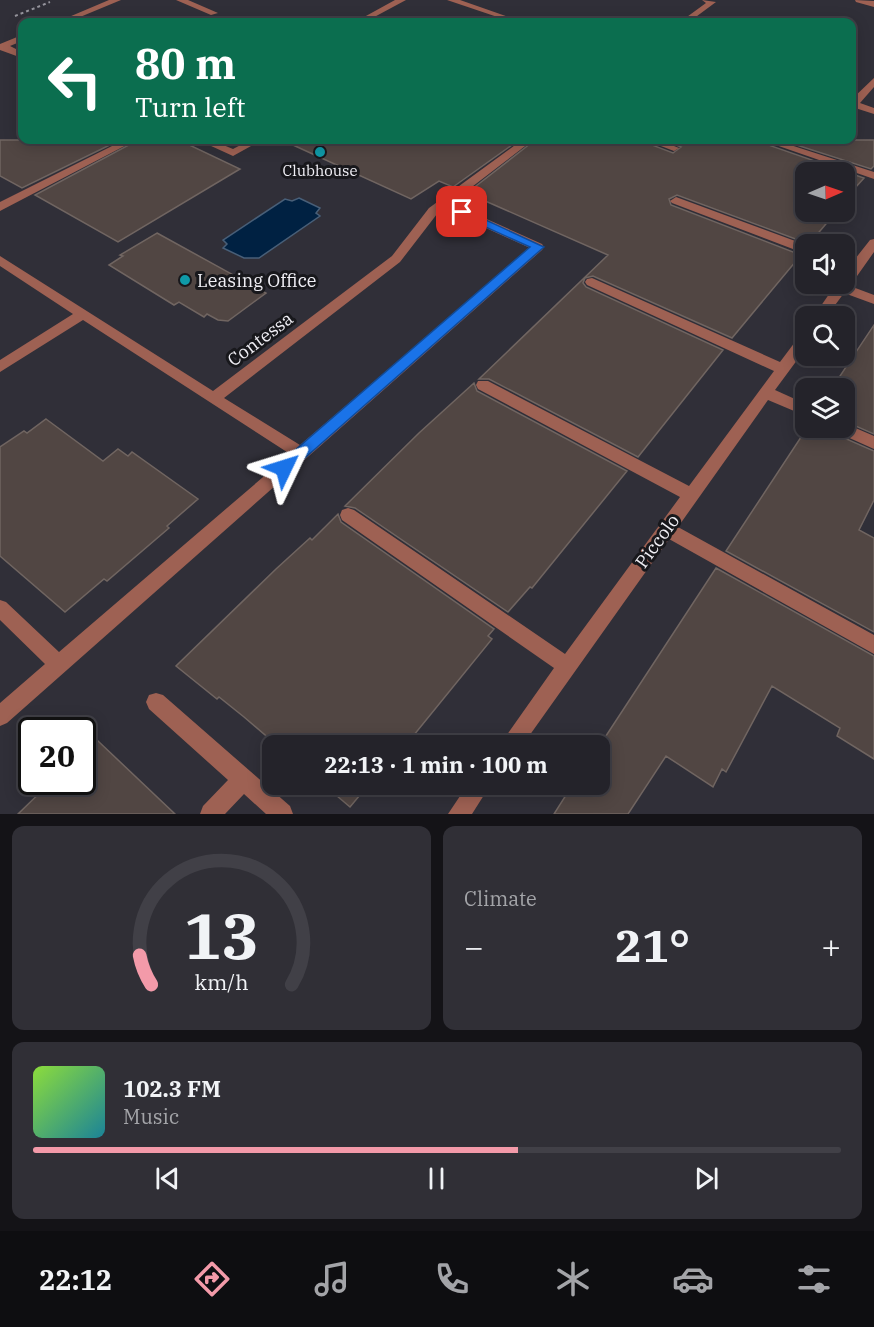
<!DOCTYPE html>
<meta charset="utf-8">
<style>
:root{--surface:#24232a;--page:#302f36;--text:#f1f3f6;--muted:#a3a4a8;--line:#414047;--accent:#f39aa9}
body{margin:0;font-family:"IBM Plex Serif",serif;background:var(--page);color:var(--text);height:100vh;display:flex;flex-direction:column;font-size:22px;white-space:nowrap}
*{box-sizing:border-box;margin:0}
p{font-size:20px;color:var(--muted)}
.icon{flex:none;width:33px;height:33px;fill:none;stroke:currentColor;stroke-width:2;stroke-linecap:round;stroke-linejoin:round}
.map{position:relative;height:814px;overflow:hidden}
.side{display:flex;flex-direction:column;gap:12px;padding:12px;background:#141317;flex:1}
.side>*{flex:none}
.guide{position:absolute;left:18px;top:18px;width:838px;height:126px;border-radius:12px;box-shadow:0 3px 15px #0003,0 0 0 2px var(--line);background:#0b6e4f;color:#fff;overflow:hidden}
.needle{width:39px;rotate:88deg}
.fabs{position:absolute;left:795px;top:162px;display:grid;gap:12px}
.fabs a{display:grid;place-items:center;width:60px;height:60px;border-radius:12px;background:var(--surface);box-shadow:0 3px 15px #0003,0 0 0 2px var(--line);font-size:30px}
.speed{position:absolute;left:18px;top:717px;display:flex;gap:12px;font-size:30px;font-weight:700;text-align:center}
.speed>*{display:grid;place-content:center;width:78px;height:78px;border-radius:50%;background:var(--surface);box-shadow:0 3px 15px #0003,0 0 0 2px var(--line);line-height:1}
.speed .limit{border:3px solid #111;border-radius:9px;background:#fff;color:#111}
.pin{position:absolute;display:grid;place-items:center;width:51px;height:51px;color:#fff;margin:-26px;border-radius:12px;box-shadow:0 3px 9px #0006}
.me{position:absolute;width:66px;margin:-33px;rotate:49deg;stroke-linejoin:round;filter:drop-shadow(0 0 4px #0008)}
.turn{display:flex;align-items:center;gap:21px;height:126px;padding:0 18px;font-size:27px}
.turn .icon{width:78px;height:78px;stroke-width:2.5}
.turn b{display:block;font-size:42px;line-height:51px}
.big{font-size:45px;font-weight:700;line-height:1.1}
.side .card{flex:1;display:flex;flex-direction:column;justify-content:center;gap:9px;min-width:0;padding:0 21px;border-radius:12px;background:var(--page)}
.side .dial{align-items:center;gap:0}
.dial svg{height:156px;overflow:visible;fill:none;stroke:var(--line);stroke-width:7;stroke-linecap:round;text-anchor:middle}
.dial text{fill:var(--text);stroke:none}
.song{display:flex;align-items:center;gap:18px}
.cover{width:72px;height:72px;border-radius:9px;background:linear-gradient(135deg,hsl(90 70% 55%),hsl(190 70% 35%))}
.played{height:6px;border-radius:3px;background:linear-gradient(90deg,var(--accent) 60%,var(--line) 60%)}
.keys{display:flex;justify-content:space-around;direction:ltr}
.heat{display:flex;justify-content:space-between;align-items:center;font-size:33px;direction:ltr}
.side .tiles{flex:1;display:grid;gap:12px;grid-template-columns:1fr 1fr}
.card:last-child{grid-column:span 2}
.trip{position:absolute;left:262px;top:735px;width:348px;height:60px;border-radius:12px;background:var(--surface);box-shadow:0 3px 15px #0003,0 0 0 2px var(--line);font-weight:700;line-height:60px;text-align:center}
.dock{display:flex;height:96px;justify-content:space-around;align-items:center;background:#0e0e11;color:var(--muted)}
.dock .icon{width:42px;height:42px}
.dock .selected{color:var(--accent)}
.dock b{font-size:27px;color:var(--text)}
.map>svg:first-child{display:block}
</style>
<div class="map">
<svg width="874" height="814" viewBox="0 0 874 814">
<rect width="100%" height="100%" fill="#302f38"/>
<path fill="#002142" stroke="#485f78" stroke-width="1.5" d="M299,198L320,208L316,213L320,216L259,258H244L223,248L227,244L223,240L285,199L292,201Z"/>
<path fill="#514643" stroke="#706561" stroke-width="1.5" d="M0,140H120L22,188L0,176Z
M138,140H179L240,169L118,242L35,195Z
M282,140H519L453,187L439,181L411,199Z
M535,140H643L644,142L673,153L681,147L664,140H759L760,142L864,178L844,200V172H806V212H836L809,244L677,195L669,199L671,205L801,255L732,338L593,276L585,278L583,283L586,287L723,350L638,457L489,379H479L608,255L467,193Z
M781,140H874V166L871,169Z
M157,233L266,293L228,321L218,320L207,314L204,317L179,302L174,305L109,265L123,256L120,255Z
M874,325V434L844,421V388H832Z
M474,383L477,391L627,471L532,588L530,587L508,612L355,508L345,506L419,433Z
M46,419L103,461L118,449L128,456L132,452L198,499L167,526L169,528L107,581L104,579L65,612L0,556V447L24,431L27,433Z
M807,428H832L835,434L874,451V500L859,530L874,538V632L726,551Z
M338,514L341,522L494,629L488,636L492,639L405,746H278L244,717L219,697L217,699L176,666L276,569L310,538L312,540Z
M716,568L874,656V759L837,736L840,728L772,686L726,772L722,769L713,787L666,756L628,814H554L573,784H600V745Z
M98,741L175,814H18L51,782H82V756Z
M323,784H373L368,791L365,789L350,807Z"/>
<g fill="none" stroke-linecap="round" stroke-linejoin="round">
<path stroke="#95949c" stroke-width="2" stroke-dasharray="3 3" stroke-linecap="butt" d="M15,16L50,2"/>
<path fill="#9e6153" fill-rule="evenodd" d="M109,0H121L68,22H57Z
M176,0H188L218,13L211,15Z
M395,0H406L365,22H355Z
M447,0H460L523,22H512Z
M702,0L716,2L689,22H680L706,3Z
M855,0L874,1V7L856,2Z
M236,18L243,20L244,22H233V19Z
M22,35V41L10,46L22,52V58L0,50V44Z
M874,78V87L860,103L874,108V114L852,107V99Z
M124,140H136L0,211V202Z
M198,140H211L233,149L250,140H262L233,156Z
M522,140H533L451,203L542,244L544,247L542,250L7,723L0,726V703L45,664L0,620V600L6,602L59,652L290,454L83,320L0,372V360L73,314L0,266V256L213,391L392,256L429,208ZM444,209L530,248L300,445L224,398L400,262L437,214Z
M645,140H659L679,148L674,151Z
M761,140H775L874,172V179Z
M676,197L806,245V254L672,203L670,201Z
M874,239V252L850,286L874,295V304L844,293L827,316H814L836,284H844V273L870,240Z
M592,278L780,362L801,334L806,332V348L775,390L806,404V416L768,400L678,527L874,635V654L669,539L522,746H499L554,668L342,520L340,515L342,510L348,508L354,510L565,654L680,497L478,389L476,385L478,381H488L689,486L774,371L587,285L585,282L587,279Z
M844,423L874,436V449L836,432L834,428H844Z
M156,693L163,695L290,806L293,814H266L244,794L225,814H200L203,806L228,780L149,709L146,702L149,695Z
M468,784H491L472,814H448Z"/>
</g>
<path fill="#1a73e8" stroke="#114b97" stroke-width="1.5" d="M462,209L544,247L289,472H279L277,468L279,464L530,247L459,215L457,212Z"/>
<g fill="#0f9aa8" stroke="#18181c" stroke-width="2">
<circle cx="320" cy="152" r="6"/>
<circle cx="185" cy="280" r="6"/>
</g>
<g text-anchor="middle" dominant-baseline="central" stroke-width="6" stroke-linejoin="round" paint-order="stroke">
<g font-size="15" fill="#f0eff5" stroke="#18181c">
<text x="320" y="170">Clubhouse</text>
</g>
<g font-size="18" fill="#f0eff5" stroke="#18181c" text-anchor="start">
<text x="197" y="280">Leasing Office</text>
</g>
<g font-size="18" fill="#f0eff5" stroke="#18181c">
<text transform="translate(260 339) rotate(-37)">Contessa</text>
<text transform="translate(657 541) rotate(-54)">Piccolo</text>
</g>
</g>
</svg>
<div class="fabs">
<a><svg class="needle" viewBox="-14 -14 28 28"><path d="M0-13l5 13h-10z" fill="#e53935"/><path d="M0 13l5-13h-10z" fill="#a3a4a8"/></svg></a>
<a><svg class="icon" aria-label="sound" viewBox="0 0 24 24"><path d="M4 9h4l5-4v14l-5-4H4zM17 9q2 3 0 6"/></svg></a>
<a><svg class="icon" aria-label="search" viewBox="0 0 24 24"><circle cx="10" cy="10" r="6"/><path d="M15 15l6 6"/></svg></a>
<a><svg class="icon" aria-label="layers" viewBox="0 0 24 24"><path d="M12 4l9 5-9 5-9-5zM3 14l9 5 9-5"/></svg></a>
</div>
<div class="speed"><div class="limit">20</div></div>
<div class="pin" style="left:462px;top:212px;background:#d93025"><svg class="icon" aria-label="arrive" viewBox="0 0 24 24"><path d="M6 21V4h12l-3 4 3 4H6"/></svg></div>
<svg class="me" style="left:284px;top:468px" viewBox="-20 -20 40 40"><path d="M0-17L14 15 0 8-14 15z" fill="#1a73e8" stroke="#fff" stroke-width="4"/></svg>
<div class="trip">22:13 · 1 min · 100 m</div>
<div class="guide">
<div class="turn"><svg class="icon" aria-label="left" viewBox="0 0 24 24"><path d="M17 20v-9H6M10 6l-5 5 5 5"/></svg><div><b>80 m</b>Turn left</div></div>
</div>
</div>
<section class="side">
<div class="tiles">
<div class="card dial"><svg viewBox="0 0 100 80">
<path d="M14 69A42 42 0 1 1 86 69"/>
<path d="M14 69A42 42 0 0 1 8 54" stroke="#f39aa9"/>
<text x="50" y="56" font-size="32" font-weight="700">13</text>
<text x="50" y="72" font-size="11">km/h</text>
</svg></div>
<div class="card"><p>Climate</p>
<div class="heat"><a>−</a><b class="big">21°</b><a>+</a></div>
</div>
<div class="card">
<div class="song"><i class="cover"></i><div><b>102.3 FM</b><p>Music</p></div></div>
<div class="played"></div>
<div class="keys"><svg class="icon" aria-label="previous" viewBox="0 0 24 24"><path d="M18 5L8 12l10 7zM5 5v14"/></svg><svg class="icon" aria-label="pause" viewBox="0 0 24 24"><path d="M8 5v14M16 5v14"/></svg><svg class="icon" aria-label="next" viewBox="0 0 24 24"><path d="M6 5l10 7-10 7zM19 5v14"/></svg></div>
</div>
</div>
</section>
<nav class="dock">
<b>22:12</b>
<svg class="icon selected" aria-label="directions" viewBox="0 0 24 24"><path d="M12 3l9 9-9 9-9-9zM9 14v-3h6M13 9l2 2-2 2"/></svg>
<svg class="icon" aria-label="music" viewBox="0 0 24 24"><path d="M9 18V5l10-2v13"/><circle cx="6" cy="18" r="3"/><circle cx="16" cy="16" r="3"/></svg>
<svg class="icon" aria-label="phone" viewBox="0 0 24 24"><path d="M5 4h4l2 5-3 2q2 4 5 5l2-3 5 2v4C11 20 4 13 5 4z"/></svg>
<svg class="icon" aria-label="climate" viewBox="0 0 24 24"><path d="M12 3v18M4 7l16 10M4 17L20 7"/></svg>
<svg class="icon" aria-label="car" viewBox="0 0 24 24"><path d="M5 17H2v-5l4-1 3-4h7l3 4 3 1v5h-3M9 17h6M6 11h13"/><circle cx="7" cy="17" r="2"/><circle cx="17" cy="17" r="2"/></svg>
<svg class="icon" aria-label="filters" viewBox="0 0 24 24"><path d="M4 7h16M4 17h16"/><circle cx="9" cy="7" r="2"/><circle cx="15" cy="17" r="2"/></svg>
</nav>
